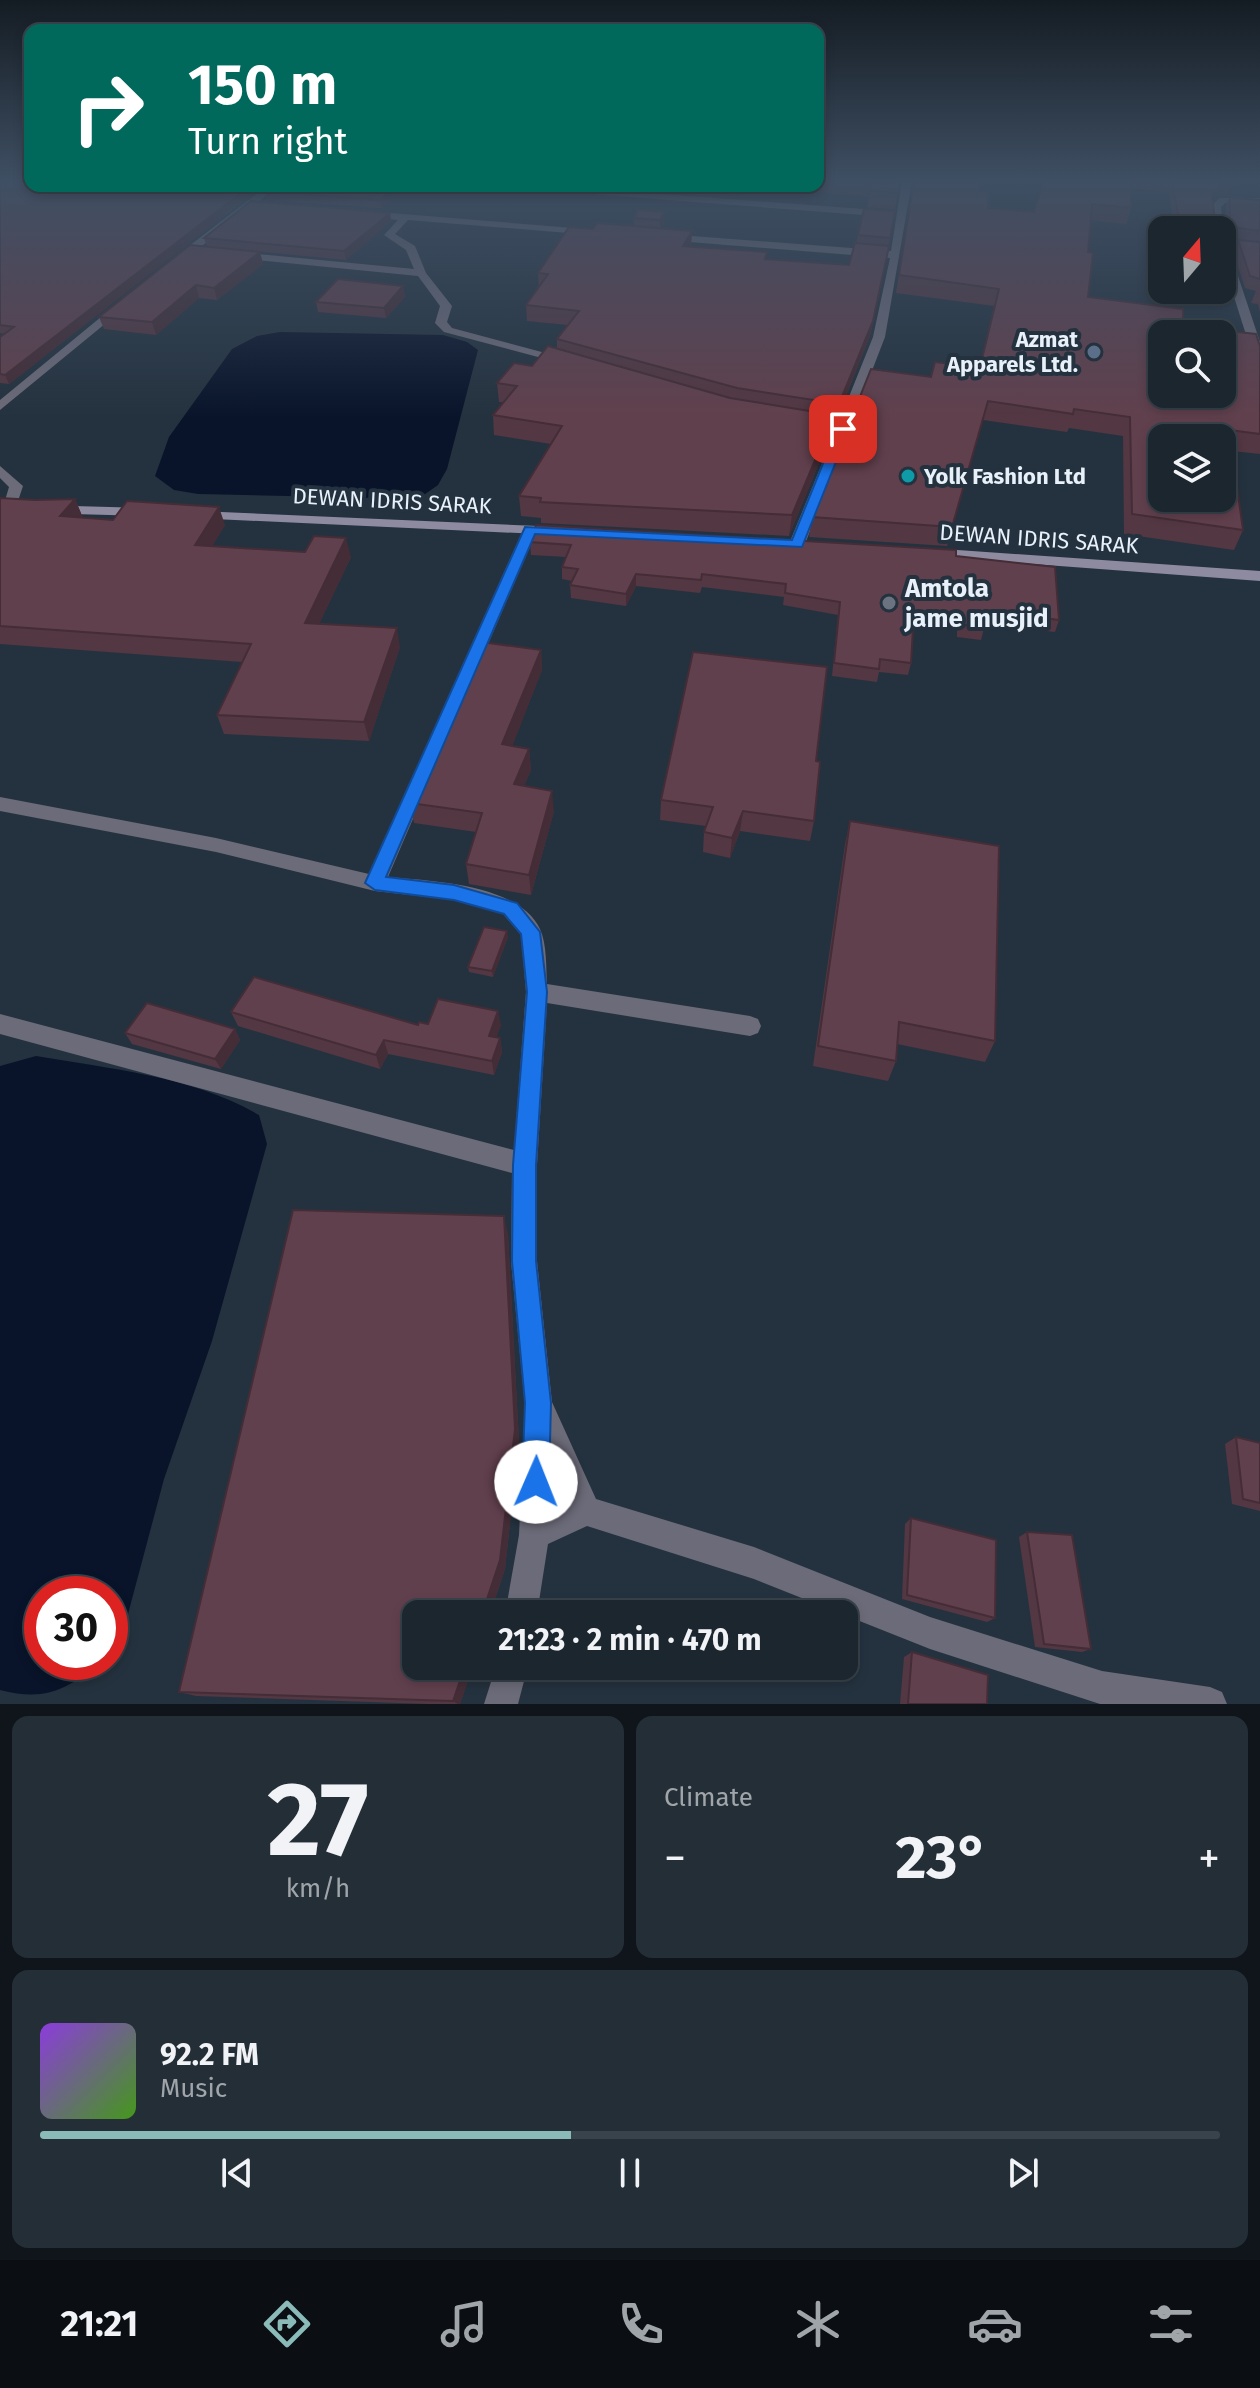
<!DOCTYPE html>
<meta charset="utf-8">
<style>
:root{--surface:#1b262f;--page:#242e37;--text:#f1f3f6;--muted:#a0a5aa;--line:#39434b;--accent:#8bbbb9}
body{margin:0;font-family:"Fira Sans",sans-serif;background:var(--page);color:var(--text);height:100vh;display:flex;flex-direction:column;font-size:30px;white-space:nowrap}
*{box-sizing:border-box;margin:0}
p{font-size:26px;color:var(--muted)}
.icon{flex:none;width:44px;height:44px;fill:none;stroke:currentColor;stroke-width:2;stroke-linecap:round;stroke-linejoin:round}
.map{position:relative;height:1704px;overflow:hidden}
.details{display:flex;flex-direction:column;gap:12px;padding:12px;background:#0f151a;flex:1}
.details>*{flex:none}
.guide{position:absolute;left:24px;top:24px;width:800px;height:168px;border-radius:16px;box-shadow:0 4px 12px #0003,0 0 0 2px var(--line);background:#00695c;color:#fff;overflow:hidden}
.needle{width:52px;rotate:19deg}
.buttons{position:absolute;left:1148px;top:216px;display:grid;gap:16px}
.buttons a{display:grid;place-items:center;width:88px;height:88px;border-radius:16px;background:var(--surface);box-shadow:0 4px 12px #0003,0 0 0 2px var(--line);font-size:40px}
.speed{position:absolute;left:24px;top:1576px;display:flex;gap:16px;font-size:40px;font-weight:700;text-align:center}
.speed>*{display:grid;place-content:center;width:104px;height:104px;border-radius:50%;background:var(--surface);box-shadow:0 4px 12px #0003,0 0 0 2px var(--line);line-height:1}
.speed .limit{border:12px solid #d22;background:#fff;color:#111}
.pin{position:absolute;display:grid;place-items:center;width:68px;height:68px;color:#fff;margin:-34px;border-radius:16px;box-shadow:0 4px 12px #0006}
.me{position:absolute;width:88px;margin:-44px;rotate:1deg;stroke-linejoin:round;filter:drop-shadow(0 0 6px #0008)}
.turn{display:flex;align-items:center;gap:28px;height:168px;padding:0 32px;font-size:36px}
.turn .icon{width:104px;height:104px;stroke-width:2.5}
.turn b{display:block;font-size:56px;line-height:68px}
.big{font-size:60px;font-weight:700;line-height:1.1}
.details .tile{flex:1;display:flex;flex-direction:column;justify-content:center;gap:12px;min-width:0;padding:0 28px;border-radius:16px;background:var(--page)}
.details .dial{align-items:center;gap:0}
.dial b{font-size:104px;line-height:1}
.song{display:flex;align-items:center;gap:24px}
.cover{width:96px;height:96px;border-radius:12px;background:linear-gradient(135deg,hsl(270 70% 55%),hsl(100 70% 35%))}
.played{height:8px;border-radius:4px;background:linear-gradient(90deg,var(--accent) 45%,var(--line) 45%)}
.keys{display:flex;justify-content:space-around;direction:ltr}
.heat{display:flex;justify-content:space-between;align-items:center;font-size:44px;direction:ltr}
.details .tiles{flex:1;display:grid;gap:12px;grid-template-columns:1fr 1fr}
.tile:last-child{grid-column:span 2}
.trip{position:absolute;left:402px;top:1600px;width:456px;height:80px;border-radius:16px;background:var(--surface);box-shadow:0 4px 12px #0003,0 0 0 2px var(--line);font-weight:700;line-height:80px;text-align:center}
.tabs{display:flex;height:128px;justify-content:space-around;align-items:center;background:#0b0f13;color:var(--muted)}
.tabs .icon{width:56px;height:56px}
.tabs .current{color:var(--accent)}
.tabs b{font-size:36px;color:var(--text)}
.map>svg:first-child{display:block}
</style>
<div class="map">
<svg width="1260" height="1704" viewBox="0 0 1260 1704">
<rect width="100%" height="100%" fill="#24323f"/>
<path fill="#09142a" d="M280,332L443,335L467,342L478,350L447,469L438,485L418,499L198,494L174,490L155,476L169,437L232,349L257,336Z
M36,1056C111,1069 192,1076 259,1115L267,1144L212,1341L164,1479L128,1614L110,1650V1594H42V1662H103C66,1689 47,1702 0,1690V1066Z"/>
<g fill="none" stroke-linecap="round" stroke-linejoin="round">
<path fill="#6c6b79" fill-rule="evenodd" d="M902,181H912L885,337L805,544L797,549L792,547L789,544L835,432L801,423L808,419L838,424L873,337L890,258L665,240L660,237L665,234L891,251Z
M267,186H278L179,264H171V260Z
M567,187L890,211L895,214L890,217L564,192Z
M1219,198H1260V204L1225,203L1221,207L1223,230L1222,232L1213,230L1211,207Z
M366,211L597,230V234L593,235L408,220L395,234L415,246L426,273L452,306L447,322L452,328L568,359V365L444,332L435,323L440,306L418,276L237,258L232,255L237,252L414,269L406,250L384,235L398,220L363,216Z
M1222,240L1227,243L1260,342V364L1254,360L1222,259Z
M118,303L128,305L0,410V400Z
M0,466L23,486L15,510L10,511L3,507L9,487L0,478Z
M530,526L537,530L388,877C432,881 519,884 540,929C547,944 546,968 547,984L750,1016L758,1019L761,1026L758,1033L750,1036L547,1003L537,1165V1261L552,1402L596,1499L754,1547L930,1617L1102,1671L1210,1687L1222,1692L1227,1704H1100L930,1649L754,1579L587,1526L548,1544L537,1614H505L519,1535L525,1406L511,1261L512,1173L0,1034V1014L514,1150L526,992L521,935L503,914L454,900L375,891L216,852L0,811V797L216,838L369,874L523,530ZM551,1465L567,1504L550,1512Z
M496,1666H528L518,1704H484Z"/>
<path fill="#8e8ba1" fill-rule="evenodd" d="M0,504L146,508L153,512L146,516L0,512Z
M198,511L561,527L568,531L561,535L193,518L191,515Z
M929,548L1260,571V581L924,556V550Z"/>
</g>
<path fill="#533742" d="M0,181L30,186H262L9,384L0,383V337L5,334L0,333Z
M818,181H900L895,209L867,207L869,197L808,191L809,186H818Z
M914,181L979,191L988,208L1034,212L1044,181H1232L1228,195L1217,196L1213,201L1215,221L1226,223V206L1230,195L1233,198L1260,200V312L1258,304L1251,303L1256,291L1245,288L1233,251L1238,240L1224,238L1223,247L1231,271L1227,283H1222V230H1175L1168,192L1131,188V208L1126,224L1091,220L1088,252V297L1183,321L1192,327L1260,346V454L1232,451L1243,530L1234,550L1124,534L1123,436L1069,428L1067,432L983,420L947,546L809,537L812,517L931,377L950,364L981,363L994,306L896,293Z
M404,186L381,208L267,200L265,192Z
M538,186H564L560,188Z
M594,186H624L623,188Z
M895,211L886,261L870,336L836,421L833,420L831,434L789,536L541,523V518L521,516L519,496L551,444L494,435L493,415L503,402H499L497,383L532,366L557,349V339L568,325L527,321L526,305L539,288L538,273L593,229L634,226V218L664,212V222L661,228L692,231L691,246L767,259L849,265L856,244L858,235Z
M390,213L391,221L346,260L212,247L260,252L263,264L217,300L199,298L156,335L104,329L99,317L207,247L204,238Z
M403,286L405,297L386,318L318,312L316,302Z
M0,498L35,500L75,499L83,518L225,525L212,546L351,557L319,624L400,647L369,741L224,734L217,715L242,662L0,644Z
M530,542L956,556L1059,620L1055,632L985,624L981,640L957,637V630L914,624L911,663L908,675L879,672L877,682L832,676L838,615L783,605L784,597L702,587L700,593L636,586L626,606L571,598L570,585L572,581L562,579V567L566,557L531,555Z
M541,650L542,670L512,746L529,749L531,770L524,786L554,811L531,895L469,884L466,864L476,832L414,823L410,803Z
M816,761L814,821L810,841L740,831L730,858L703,852L704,832L706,826L660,820L661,800Z
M850,821L995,1041L985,1062L897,1044L896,1061L888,1081L813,1066L845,844Z
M508,937L493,977L469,972L468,967Z
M231,1012L418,1025L428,1024L501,1025L496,1037L500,1038L502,1052L494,1075L388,1054L380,1069L238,1026Z
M235,1029L240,1040L221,1069L132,1044L125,1033Z
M508,1234L519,1442L505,1569L490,1614H416V1666H473L460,1704H427L196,1696L179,1692Z
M1236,1437L1260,1443V1511L1232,1504L1225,1444Z
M911,1518L995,1618L987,1622L902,1599L905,1524Z
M1027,1532L1091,1649L1082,1652L1035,1647L1019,1537Z
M912,1652L987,1704H900L904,1657Z"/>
<path fill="#442d36" d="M1232,184L1228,195L1217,196L1208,207L1212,196L1221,185Z
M250,186H262L9,384L5,375Z
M395,186H404L381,208L380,200Z
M664,212V222L660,230V220Z
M390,213L391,221L346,260L344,251Z
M692,231L691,245L683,260V246Z
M889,246L870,336L836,421L839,404Z
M260,252L263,264L217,300L214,288Z
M196,285L199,298L156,335L152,322Z
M403,286L405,297L386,318L384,308Z
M834,415L831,434L789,536L792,515Z
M75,499L83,518L60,516Z
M219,507L225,525L201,564L195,545Z
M346,538L351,557L310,643L305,623Z
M636,574V586L626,606V594Z
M397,628L400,647L369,741L364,722Z
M541,650L542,670L505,765L502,744Z
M529,749L531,770L516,804L514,784Z
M552,791L554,811L531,895L529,875Z
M743,811L740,831L730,858L732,838Z
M507,931L508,937L493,977L492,971Z
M498,1011L501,1025L492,1050L489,1036Z
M235,1029L240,1040L221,1069L215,1059Z
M500,1038L502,1052L494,1075L492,1061Z
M384,1040L388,1054L380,1069L376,1055Z
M504,1216L508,1234L519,1442L505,1569L490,1614H482Z
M465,1666H473L460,1704H458L453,1701Z"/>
<path fill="#61404d" stroke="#442d36" stroke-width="2" fill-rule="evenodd" d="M0,181H30V186H250L5,375L0,374V337L14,327L0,325Z
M868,181H900L898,193L870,191L871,181Z
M914,181H981L978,191L989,192L988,208L1034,212L1044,181H1131V208L1092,204L1088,252L1093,253L1088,297L1183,309V321L1192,322V327L1256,334L1260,346V434L1229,430L1243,530L1132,514L1130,417L1074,409L1073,414L988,401L952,527L812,517L871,369L931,377L935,362L950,364L952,359L981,363L999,289L899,275ZM1162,334H1222V394H1162ZM1162,438H1222V498H1162Z
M1167,181H1232V184L1221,185L1212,196L1215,221L1226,224L1230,218V195L1233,198L1260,200V231L1224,226L1223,247L1231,271L1222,270V230H1181L1172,181Z
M271,186H395L380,200L265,192Z
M251,201L390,213L344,251L204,238Z
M864,209L895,211L890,238L858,235Z
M638,210L664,212L660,220L634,218Z
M597,223L692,231L683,246L767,252L765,259L849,265L855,243L889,246L873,321L839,404L737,388L557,339L579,311L526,305L548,274L538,273L569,227L593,229Z
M1238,240L1260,242V279L1250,276Z
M190,245L260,252L214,288L196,285L152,322L99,317Z
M338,279L403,286L384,308L316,302Z
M548,346L730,398L834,415L792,515L540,502L541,498L519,496L562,426L493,415L517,386L497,383L514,363L532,366Z
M0,498L35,500L75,499L60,516L113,520L127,501L219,507L195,545L305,552L314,536L346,538L305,623L397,628L364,722L217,715L251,644L0,626Z
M536,525L956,550V556L1055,567L1059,620L985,610V627L961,624V617L914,611L911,663L880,659L879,669L834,663L840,602L785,593L786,584L702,574L701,580L636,574L626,594L570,585L578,569L562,567L571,545L530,542Z
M481,642L541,650L502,744L529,749L514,784L552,791L529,875L466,864L482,813L410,803Z
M693,652L827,667L816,761L820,762L814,821L743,811L732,838L704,832L713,807L661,800Z
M850,821L999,846L995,1041L899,1022L896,1061L818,1046Z
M484,927L507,931L492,971L468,967Z
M254,977L418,1025L419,1022L428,1024L438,999L498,1011L489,1036L500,1038L492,1061L384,1040L376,1055L231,1012Z
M147,1003L235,1029L215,1059L125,1033Z
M293,1210L504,1216L515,1429L500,1560L482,1614H416V1666H465L453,1701L179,1692Z
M1236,1437L1260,1443V1503L1243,1499Z
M911,1518L996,1540L995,1618L907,1595Z
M1027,1532L1072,1535L1091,1649L1044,1644Z
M912,1652L988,1675L987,1704H908Z"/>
<linearGradient id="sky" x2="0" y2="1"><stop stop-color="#141c23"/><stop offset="0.43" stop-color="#3f4f63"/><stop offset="1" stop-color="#3f4f63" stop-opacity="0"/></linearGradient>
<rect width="1260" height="419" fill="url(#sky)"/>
<path fill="#1a73e8" stroke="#114b97" stroke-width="2" d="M843,425L849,429L802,547L535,534L386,877L454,885L517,903L540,932L547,992L536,1165V1261L551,1403L549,1482L545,1492L536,1496L526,1492L522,1482L525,1403L512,1261L513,1165L527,992L521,934L504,914L454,900L375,890L365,883L525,527L792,540L837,429Z"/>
<circle fill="#5c6f8a" stroke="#24323f" stroke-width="3" cx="1094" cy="352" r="8"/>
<circle fill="#0f9aa8" stroke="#24323f" stroke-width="3" cx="908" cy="476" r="8"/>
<circle fill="#6b7280" stroke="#24323f" stroke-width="3" cx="889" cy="603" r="8"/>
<g text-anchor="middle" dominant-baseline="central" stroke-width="8" stroke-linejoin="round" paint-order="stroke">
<g font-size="22" font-weight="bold" fill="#e8f1fa" stroke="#24323f" text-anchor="end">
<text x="1078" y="339">Azmat<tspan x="1078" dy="25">Apparels Ltd.</tspan></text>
<text x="924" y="476" text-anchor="start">Yolk Fashion Ltd</text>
</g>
<g font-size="22" fill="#e8f1fa" stroke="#24323f">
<text transform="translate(392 501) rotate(3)">DEWAN IDRIS SARAK</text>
<text transform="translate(1039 539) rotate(4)">DEWAN IDRIS SARAK</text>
</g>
<g font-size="26" font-weight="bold" fill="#e8f1fa" stroke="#24323f" text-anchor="start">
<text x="905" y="588">Amtola<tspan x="905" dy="30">jame musjid</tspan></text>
</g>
</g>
</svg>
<div class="buttons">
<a><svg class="needle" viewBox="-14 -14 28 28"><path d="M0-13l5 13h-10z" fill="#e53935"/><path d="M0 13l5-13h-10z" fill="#a0a5aa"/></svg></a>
<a><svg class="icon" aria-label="search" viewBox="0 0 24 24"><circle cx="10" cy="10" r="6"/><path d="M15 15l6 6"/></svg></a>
<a><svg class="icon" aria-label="layers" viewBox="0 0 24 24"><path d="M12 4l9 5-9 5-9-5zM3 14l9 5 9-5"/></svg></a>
</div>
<div class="speed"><div class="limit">30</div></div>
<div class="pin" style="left:843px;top:429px;background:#d93025"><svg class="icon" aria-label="arrive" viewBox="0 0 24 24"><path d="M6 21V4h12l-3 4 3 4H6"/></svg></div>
<svg class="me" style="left:536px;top:1482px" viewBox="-20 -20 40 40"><circle r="19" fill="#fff"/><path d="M0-13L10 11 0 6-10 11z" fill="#1a73e8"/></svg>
<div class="trip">21:23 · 2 min · 470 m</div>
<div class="guide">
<div class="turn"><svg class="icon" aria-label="right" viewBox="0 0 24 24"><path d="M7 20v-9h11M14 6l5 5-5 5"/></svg><div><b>150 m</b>Turn right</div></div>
</div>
</div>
<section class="details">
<div class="tiles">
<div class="tile dial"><b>27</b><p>km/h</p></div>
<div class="tile"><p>Climate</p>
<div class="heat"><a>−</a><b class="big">23°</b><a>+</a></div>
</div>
<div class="tile">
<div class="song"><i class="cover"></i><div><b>92.2 FM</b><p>Music</p></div></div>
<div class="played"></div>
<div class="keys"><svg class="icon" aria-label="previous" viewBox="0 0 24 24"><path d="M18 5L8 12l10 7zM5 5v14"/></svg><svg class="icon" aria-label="pause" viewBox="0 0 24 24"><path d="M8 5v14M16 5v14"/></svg><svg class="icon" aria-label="next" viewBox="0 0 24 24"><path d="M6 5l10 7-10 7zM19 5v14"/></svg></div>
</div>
</div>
</section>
<nav class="tabs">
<b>21:21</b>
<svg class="icon current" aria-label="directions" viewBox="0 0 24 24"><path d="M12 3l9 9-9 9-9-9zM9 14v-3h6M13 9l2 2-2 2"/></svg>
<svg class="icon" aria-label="music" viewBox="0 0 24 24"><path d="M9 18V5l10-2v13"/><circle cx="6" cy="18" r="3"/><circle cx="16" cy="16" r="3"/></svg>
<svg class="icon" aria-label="phone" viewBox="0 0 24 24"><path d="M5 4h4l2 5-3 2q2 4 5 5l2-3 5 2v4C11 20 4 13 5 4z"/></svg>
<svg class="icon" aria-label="climate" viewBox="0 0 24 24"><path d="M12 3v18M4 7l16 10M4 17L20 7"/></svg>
<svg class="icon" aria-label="car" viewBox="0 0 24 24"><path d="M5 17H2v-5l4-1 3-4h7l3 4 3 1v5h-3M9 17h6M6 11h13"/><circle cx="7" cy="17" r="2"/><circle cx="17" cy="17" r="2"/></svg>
<svg class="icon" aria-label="filters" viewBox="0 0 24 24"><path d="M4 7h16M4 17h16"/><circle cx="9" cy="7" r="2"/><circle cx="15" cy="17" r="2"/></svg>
</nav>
